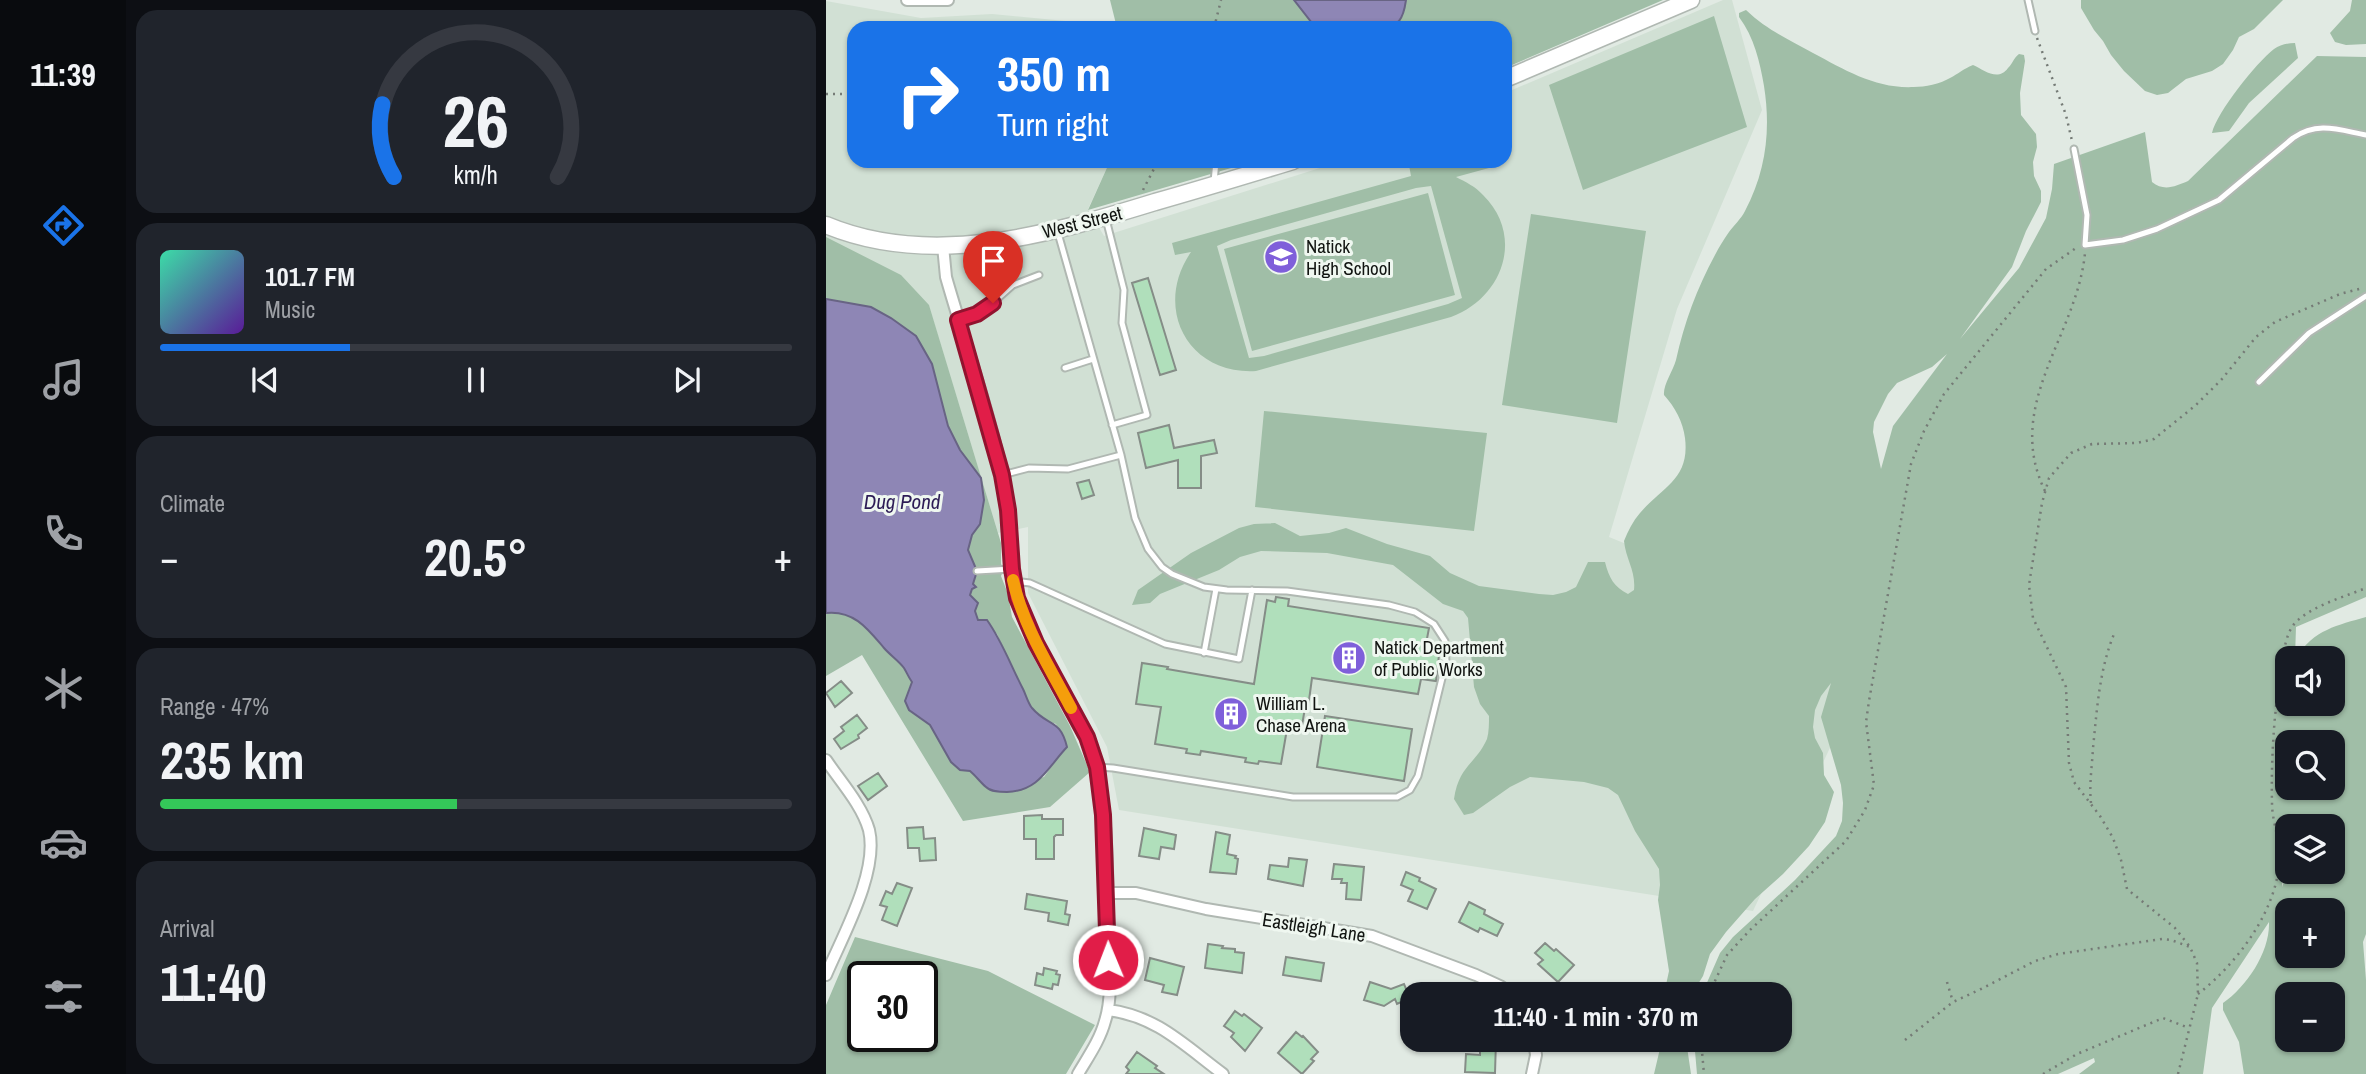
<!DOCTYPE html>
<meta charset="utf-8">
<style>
:root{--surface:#171b24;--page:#20242c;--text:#f1f3f6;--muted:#9ea1a6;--line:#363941;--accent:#1a73e8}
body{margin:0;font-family:"Archivo Narrow",sans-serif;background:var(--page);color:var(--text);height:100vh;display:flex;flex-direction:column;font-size:26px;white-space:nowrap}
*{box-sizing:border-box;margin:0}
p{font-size:23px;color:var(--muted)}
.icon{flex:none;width:38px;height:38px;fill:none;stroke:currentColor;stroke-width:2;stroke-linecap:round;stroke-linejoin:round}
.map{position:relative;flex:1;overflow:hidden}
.sheet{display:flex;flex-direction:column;gap:10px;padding:10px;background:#0d0f14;width:700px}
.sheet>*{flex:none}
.banner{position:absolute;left:21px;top:21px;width:665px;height:147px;border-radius:21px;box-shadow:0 2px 5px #0004;background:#1a73e8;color:#fff;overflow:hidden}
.buttons{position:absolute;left:1449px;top:646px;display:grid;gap:14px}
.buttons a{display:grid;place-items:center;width:70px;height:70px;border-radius:14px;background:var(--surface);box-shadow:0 2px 5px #0004;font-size:35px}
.speed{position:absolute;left:21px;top:961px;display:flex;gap:14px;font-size:35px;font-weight:700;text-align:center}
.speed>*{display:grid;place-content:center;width:91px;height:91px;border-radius:50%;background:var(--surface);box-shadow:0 2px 5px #0004;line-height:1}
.speed .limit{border:4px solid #111;border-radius:10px;background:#fff;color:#111}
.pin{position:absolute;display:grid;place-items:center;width:60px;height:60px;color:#fff;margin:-72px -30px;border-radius:50% 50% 50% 0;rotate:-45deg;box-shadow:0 0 7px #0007}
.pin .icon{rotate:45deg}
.me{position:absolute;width:77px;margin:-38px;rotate:359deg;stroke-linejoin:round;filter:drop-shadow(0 0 5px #0008)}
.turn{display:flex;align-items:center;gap:24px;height:147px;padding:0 35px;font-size:32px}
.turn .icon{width:91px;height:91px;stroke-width:2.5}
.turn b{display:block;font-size:49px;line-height:60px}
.big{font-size:52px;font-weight:700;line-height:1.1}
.sheet .widget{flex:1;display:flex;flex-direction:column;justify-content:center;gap:10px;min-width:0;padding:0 24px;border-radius:21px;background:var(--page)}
.sheet .dial{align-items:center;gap:0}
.dial svg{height:182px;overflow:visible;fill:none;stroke:var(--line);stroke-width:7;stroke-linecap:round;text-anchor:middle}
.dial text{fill:var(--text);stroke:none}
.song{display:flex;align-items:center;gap:21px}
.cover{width:84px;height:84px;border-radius:10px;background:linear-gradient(135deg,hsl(160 70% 55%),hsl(270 70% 35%))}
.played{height:7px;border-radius:4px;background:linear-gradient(90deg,var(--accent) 30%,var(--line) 30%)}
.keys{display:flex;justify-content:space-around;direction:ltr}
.heat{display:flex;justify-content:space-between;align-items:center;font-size:38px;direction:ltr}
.charge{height:10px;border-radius:5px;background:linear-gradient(90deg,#34c759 47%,var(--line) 0)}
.trip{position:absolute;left:574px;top:982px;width:392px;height:70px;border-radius:21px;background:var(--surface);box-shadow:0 2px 5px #0004;font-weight:700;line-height:70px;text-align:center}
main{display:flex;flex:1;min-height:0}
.tabs{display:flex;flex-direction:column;width:126px;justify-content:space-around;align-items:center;background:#090b0e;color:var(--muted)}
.tabs .icon{width:49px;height:49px}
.tabs .on{color:var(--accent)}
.tabs b{font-size:32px;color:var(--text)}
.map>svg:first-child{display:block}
</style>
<main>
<nav class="tabs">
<b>11:39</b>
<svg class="icon on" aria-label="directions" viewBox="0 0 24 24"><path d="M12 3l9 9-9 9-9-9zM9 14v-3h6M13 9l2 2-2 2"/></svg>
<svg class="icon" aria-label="music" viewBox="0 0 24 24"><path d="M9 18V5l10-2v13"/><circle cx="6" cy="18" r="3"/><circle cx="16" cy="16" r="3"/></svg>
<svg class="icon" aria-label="phone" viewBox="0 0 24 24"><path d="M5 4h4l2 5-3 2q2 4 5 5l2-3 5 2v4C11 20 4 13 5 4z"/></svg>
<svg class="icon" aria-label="climate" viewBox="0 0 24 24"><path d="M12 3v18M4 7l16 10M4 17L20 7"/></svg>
<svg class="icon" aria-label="car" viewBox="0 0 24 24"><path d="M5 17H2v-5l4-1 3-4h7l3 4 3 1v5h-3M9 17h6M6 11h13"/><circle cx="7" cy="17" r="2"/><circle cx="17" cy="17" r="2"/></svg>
<svg class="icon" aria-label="filters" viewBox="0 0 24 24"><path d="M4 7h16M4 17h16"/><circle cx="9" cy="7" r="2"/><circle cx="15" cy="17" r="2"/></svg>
</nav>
<section class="sheet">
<div class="widget dial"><svg viewBox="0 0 100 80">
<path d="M14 69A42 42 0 1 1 86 69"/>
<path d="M14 69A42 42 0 0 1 9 37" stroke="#1a73e8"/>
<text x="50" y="56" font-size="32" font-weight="700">26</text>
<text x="50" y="72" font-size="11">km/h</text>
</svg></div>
<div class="widget">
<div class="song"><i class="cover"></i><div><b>101.7 FM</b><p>Music</p></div></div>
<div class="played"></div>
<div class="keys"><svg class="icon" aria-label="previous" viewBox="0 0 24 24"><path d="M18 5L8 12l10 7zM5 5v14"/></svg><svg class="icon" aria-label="pause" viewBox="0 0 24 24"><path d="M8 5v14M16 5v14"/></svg><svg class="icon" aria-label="next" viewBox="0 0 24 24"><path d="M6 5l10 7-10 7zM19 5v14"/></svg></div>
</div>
<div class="widget"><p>Climate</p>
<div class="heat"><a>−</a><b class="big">20.5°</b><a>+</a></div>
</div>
<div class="widget"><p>Range · 47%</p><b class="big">235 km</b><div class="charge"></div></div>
<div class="widget"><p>Arrival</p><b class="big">11:40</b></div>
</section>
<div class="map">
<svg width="1540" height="1074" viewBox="0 0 1540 1074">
<rect width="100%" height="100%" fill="#e1eae3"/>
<path fill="#d1e0d4" d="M897,0H906L936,110L851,309L783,537L1052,646L927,911L293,810L281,747L202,593V527L172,533L103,306L0,239V1L95,18L166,14L291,26V28H28V161H284L262,209L278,236L516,161H679V93Z"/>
<path fill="#a0bea7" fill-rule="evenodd" d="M284,0H837L679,68V28H291Z
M1255,0H1457L1428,29L1413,37L1407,50L1397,64L1386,71L1360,79L1342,93L1331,95L1319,91L1298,71L1285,55L1277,41L1268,30L1255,8Z
M1526,0H1540V44L1520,45L1509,42L1504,33L1524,11Z
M920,10C941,30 962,39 987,53C1019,70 1050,89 1088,87C1099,87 1114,84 1124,78C1132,74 1137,69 1147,65C1158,70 1172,82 1182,68C1187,63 1187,59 1193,54L1198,55L1199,61L1194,93L1195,115L1210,134L1211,147L1207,162L1208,176L1215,191V202L1200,231L1186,267L1134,339L1193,268L1220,218L1226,189L1228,164L1319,132L1326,182C1338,192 1350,186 1362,181L1491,56L1540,57V597L1470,627L1469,658H1461V704H1507V658L1471,657C1487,630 1512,625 1540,617V934L1537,942L1540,980V1074H1418L1413,1042L1397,1010V1003C1421,986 1444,952 1443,922L1386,1008L1377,1074H1253L1269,1062L1268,1058L1232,1074H871L868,1040H954V994H876L894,953L907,937L969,880L1010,836L1016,821L1017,803L1015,785L995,717L1005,683L995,696L989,710L987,727L989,738L997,753L998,775L1008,792L999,822L983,846L957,874L929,899L900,932L884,954L877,976L866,994H838L843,971L832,900L834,885L833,869L809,831L792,795L782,788L758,782L704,777L684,787L647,813L638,815L628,799C633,765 650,764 661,739C663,732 663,723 663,716L654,704L648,687L642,618L637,611L617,604L567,565L501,553L435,551L414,557L393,570L334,594L324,603L306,605L312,590L365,553L413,528L428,524L449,523L474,536L503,533L520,528L561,544L604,556L624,573L653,586L713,594L727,595L740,592L750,587L762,562H779C783,578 788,587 802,594L808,590C810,571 800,560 798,541C802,531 807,521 814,513C837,486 864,479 859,438C857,422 849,407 838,395C837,385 847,371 850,360C858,323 871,288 889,255C893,247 898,239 903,232C908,225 915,219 919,211C940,171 945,130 938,86C934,62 928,37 913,17V13ZM1121,354L1067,426L1055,469L1047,432L1048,422L1062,394L1071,383L1106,367ZM1461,742H1507V788H1461ZM1460,817L1463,826H1507V872H1462L1456,887ZM1461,910H1507V956H1461ZM1461,994H1507V1040H1461Z
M888,16L921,127L757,190L723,85Z
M1469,43L1472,58L1423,103L1403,131L1386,133C1391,112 1430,63 1448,49C1454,45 1461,43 1469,43Z
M284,161H429L262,210Z
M596,161H673L674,165L630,177C640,182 650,187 657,195C699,236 677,298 625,317L430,371C361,375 327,307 365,252L349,255L346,243L585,176L583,165ZM605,186L636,298L622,304L438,356L423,358L391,246L405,240L590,188Z
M602,193L629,295L426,351L398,249Z
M705,214L820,231L791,423L676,405Z
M0,237L75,275L103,305L172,533L175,543V564L178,569L175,576L182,594L186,617L244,726L264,772L224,807L137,821L36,655L0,676V613C28,610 42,629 58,649C64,655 73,661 78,668C81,673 83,678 86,682L82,691L117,744L126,762L144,771L162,789L218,777L232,757L241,747L230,724L219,720L205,708L171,634L152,619L149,611L152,604L144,595L151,571L142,550L146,535L154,524L158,500L155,478L134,450L122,426L106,364L90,336L65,318L45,307L0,299Z
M438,411L661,433L648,531L429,507Z
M29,937L162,971L269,1025L240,1074H0V1005ZM37,976H96V1036H37Z
M836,1040H860L865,1074H828Z"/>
<path fill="#8e86b5" stroke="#686484" stroke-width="2" d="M468,0H580C579,7 578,15 573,21C561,34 510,28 492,28L486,23Z
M0,299L45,307L65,318L90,336L106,364L122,426L134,450L155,478L158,500L154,524L146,535L142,550L151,571L147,584L150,587L146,589L144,595L152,603L149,611L152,620H161C176,641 185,666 197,689C200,695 202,703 206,708C222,727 234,718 241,747C222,767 213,791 181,792C174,792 165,792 160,787C154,782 150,776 144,771L134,770L125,762L104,725L83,710L79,701L86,682C83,678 81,673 78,668C73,661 64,655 58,648C42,629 28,610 0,613Z"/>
<path fill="#b0dfbb" stroke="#858d87" stroke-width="2" d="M322,278L350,370L334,375L306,283Z
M343,425L348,448L388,440L391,453L375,456V488H352V460L320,468L312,433Z
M263,480L268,495L256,499L251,483Z
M450,597L463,599L462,606L603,628L600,644L614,646L610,681L595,679L592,694L486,678L482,708H479L475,731L461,729L455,764L433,761L432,764L419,762L420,758L375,751L374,755L360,753L361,749L329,744L335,707L310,704L316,663L342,667L341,669L428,684L441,600L449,602Z
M15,681L26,693L9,707L0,693Z
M31,715L41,728L32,735L33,738L15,749L8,739L18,731L15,727Z
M499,716L586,729L578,781L491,767Z
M52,773L61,786L42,800L32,786Z
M216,815V819H237V835H230L228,837V859H210V839H198V816Z
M97,827L98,839L109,838L110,860L94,861L93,848H82L81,828Z
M318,828L350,835L348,849L335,847L333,859L313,856Z
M390,832L404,835L401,854L410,856L409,858L412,859L410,874L384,872Z
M463,858L481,860L477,886L442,879L444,865L462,867Z
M508,864L538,867L535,900L520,899L521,883H515L516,879H506Z
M580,872L594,878L593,881L610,889L601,909L582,901L587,890L575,885Z
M71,883L86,888L71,926L56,920L61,907L54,905L60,891L66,894Z
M201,894L241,901L239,914L244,915L242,925L222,921L223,913L199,909Z
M643,902L659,910L658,914L677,924L671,936L654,928L652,932L633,922Z
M719,943L728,951L730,949L748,965L732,982L712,964L717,960L709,953Z
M382,944L397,946L396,948L409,949V952L418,953L416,973L379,968Z
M460,957L498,963L495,981L457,975Z
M324,958L358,967L351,995L336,992L338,985L319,980Z
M218,968L231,971L230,974L234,975L232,985L227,984L226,989L209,985L211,973L217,975Z
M544,982L565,989L578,984L584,998L571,1004L569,999L558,1006L538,1000Z
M409,1011L416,1016L418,1014L436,1028L419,1051L405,1037L408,1033L398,1026Z
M470,1032L476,1037L477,1036L492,1052L485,1059L488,1061L476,1074L452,1053Z
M654,1040H670L669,1073L639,1072L640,1054L654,1055Z
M311,1052L331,1066L329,1068L338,1074H300L303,1070L300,1067Z"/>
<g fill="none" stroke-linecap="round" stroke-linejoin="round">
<g stroke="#b0b8b2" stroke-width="9">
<path id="lane" d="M1202,0L1209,31
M1248,149L1261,215L1259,245L1297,240L1331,229L1393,200L1467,138C1492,121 1513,130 1540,135
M388,182L390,161
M280,219L298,290L296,323L321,415L286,425
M232,233L295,455L309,518L322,549L336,567L346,574L378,587L401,590L461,591L563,605L589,612L608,624L619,641L620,662L592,776L584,790L571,797H467L287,768L271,767
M132,320L160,309L187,285L213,275
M239,368L267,359
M1433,382L1483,333L1540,296
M176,475L203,468L242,469L295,455
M151,571L186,569
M187,581L204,583L339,644L413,659L426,590
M378,653L390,589"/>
</g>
<g stroke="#b0b8b2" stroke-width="14">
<path id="street" d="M81,0H122
M117,246L120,277C140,347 165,416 179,488C187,530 180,573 196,614C213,657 240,696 261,737C284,796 281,876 282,940C283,966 287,996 279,1021C274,1040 262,1057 252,1074
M0,760C14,781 36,805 43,830C53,872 16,937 0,975
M281,893H310L380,909L546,936L650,975L674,986L685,994
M282,1010C331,1016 359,1046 397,1074
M706,1074L710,1055L708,1040"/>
</g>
<g stroke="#b0b8b2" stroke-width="19">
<path id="secondary" d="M679,79L865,0
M0,225C105,269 225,234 329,202C375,189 421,175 467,161"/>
</g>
<path stroke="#757b76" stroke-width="2.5" stroke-dasharray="2 5" stroke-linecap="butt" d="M388,28L395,0
M1211,38L1240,115L1246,141
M0,94H28
M317,190L332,161
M1219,491C1177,405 1251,336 1259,253
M1265,803C1263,785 1266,767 1267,748C1271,710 1273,671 1288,634
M1121,982L1127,1002
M883,994L901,955L924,930L1020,841L1039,810L1048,785L1040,722L1043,701L1085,464L1098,431L1118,394L1220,269L1250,248
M1372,994C1412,963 1457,904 1453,850C1452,834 1446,819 1446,803C1445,759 1448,713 1455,669C1458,653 1459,631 1472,620C1491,604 1518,597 1540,588
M875,1040L878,1074
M1079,1040L1127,1002L1155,989L1209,961L1232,954L1336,939L1345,940L1364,947
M1217,1074L1251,1054L1337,1018L1363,1028
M1352,1074L1372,994L1371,963L1364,947L1349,928L1301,889L1295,860L1287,838L1274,816L1248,782L1243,763L1240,687L1207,618L1203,585L1216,503L1223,478L1245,453L1266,444L1311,443L1328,439L1370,405L1396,379L1430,337L1449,322L1514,294L1537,288"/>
<use href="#lane" stroke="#fff" stroke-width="5"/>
<use href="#street" stroke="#fff" stroke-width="10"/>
<use href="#secondary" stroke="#fff" stroke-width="16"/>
</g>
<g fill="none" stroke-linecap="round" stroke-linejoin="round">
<g stroke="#92132f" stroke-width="18">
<path id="route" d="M167,303L151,314L132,320L176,475L182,510L186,569L191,598L210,643L261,737L271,767L277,815L282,960"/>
</g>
<use href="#route" stroke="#e11d48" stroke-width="12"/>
<path stroke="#f59e0b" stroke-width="12" d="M187,580C197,626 223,666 245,708"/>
</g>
<defs>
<g id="school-disc" transform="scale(1.75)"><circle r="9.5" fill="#7f5fda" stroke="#eff7f0"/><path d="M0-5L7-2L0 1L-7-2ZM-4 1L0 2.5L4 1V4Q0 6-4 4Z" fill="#fff"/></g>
<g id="building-disc" transform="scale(1.75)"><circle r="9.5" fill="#7f5fda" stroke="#eff7f0"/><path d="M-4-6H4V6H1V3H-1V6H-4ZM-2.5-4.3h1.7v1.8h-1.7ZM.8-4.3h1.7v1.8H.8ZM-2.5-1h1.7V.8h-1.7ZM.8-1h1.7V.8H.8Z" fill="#fff"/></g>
</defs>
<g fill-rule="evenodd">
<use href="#school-disc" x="455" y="257"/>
<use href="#building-disc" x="523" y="658"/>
<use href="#building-disc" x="405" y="714"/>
</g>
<g text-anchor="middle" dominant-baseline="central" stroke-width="6" stroke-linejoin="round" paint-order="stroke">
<g font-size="19" fill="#111411" stroke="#eff7f0">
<text transform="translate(256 222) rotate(-14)">West Street</text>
<text transform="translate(488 927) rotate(9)">Eastleigh Lane</text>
</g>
<g font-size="19" fill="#111411" stroke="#eff7f0" text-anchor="start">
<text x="480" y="246">Natick<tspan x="480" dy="22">High School</tspan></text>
<text x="548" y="647">Natick Department<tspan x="548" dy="22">of Public Works</tspan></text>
<text x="430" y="703">William L.<tspan x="430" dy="22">Chase Arena</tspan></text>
</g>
<g font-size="21" font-style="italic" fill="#2d1c56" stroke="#eff7f0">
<text x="76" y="501">Dug Pond</text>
</g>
</g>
</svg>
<div class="buttons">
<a><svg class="icon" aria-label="sound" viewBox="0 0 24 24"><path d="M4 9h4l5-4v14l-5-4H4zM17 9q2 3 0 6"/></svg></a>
<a><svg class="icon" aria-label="search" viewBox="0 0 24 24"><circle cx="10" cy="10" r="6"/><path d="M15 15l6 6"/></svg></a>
<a><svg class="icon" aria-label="layers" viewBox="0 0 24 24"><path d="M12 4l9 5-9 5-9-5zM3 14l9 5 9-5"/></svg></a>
<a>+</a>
<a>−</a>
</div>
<div class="speed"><div class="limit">30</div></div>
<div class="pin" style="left:167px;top:303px;background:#d93025"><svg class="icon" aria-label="arrive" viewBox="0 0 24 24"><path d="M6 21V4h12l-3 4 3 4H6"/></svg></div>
<svg class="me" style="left:282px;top:960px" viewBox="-20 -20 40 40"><circle r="17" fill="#e11d48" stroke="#fff" stroke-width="3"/><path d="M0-11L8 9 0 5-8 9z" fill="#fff"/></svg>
<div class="trip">11:40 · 1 min · 370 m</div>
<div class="banner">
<div class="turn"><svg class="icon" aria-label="right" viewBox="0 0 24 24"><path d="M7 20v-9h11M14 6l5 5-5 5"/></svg><div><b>350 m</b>Turn right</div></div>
</div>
</div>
</main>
